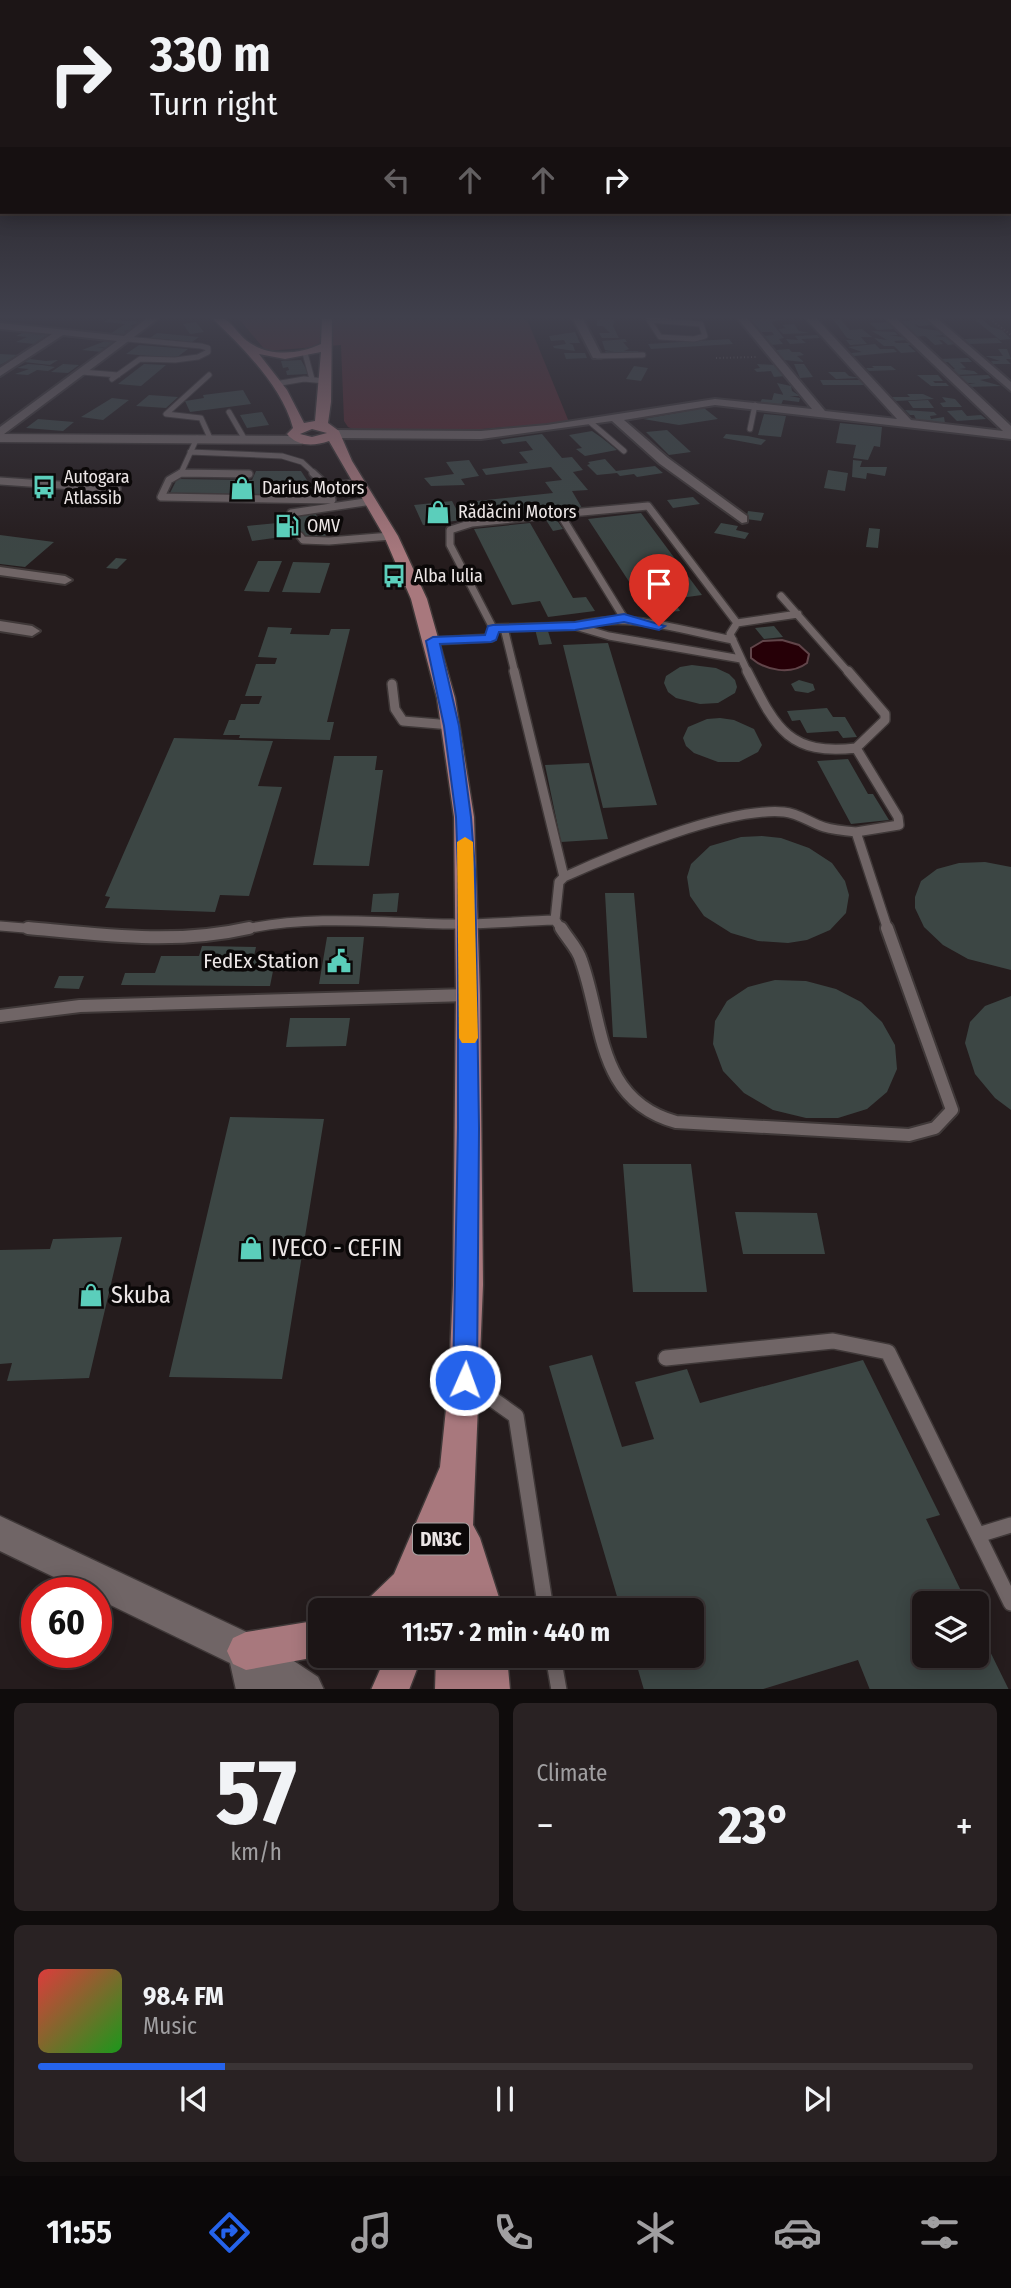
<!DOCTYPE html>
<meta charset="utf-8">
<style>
:root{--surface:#1c1516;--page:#292223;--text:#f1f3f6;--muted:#a09fa1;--line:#3a3435;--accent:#2563eb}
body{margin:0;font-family:"Fira Sans Condensed",sans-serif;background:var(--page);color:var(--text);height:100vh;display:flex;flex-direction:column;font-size:26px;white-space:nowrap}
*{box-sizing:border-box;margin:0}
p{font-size:23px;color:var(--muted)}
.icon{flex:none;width:38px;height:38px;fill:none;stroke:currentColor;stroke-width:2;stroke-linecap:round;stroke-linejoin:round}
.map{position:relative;height:1689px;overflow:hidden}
.panel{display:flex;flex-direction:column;gap:14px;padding:14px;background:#0f0c0c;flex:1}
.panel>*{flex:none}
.banner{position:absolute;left:0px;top:0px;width:1012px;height:214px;box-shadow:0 4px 18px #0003,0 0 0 2px var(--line);background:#1c1516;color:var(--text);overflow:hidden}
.buttons{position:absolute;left:912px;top:1591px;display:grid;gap:14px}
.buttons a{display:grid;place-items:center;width:77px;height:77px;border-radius:10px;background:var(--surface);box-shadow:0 4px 18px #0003,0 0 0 2px var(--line);font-size:35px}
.speed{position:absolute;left:21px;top:1577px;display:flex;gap:14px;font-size:35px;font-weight:700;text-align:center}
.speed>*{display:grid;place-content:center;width:91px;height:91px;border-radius:50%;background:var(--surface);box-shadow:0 4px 18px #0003,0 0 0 2px var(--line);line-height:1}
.speed .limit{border:10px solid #d22;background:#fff;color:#111}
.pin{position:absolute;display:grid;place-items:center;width:60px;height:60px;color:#fff;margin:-72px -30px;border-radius:50% 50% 50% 0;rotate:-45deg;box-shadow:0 0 7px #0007}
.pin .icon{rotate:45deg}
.me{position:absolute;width:77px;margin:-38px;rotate:2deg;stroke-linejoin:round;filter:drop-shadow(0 0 5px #0008)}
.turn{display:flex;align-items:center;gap:24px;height:147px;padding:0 35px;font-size:32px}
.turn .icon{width:91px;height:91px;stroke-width:2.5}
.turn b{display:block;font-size:49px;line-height:60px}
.lanes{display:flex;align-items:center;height:66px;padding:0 35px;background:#0003;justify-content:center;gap:35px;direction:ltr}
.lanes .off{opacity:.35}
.big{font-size:52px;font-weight:700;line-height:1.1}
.panel .card{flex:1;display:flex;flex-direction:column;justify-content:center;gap:10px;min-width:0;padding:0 24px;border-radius:10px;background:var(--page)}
.panel .dial{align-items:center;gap:0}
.dial b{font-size:91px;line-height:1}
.song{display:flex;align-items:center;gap:21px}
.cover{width:84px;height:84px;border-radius:10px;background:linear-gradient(135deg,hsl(0 70% 55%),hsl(120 70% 35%))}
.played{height:7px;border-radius:4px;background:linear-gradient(90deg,var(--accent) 20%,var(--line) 20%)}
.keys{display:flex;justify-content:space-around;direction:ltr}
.heat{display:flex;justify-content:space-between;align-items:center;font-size:38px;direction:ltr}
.panel .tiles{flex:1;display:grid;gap:14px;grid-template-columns:1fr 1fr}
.card:last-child{grid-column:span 2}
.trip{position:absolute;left:308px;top:1598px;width:396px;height:70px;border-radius:10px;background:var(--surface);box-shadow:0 4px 18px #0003,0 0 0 2px var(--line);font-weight:700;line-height:70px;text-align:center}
.dock{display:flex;height:112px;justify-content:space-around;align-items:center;background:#0b0809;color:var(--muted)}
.dock .icon{width:49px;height:49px}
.dock .current{color:var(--accent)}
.dock b{font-size:32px;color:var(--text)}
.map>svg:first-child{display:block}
</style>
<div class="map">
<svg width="1011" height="1690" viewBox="0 0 1011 1690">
<rect width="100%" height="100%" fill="#251c1d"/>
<path fill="#56272e" d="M239,319H527L569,422L458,431L360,432L348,427L344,421L341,345L266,351Z"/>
<path fill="#260007" stroke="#61454a" stroke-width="2" d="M782,640L799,645L809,654L807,663C791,675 766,671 751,658V648L763,641Z"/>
<path fill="#3c4644" d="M108,319L141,322L130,326L135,327L130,330L123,331L130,332L125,335L110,334L125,324L104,322Z
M597,319H615L613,326L619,338H602L599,333H610L603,326H597Z
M751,319H784L771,322L784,338L779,339L783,344L770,345L763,336L774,335L772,332H761Z
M833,319H840L850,330L862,329L872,337H861L867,344L850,345L846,340H854L847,338Z
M927,319L933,325L919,326L913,323L919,328L940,331L945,335L934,336L947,337L956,344L948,345L942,340H939L943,344L935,345L925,336L914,337L898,321Z
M982,319L991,327L1002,330L1011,339L1000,340L975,320Z
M196,322L204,332L190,334L183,324Z
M887,322L895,329L877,330L870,323Z
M794,324L799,331L810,333L783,334L778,329L786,328L782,325Z
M26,331L37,332L34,334L51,333L34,344L16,342L27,337L16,336Z
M872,331L895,332L898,335H889L902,337L906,340L894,341L896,343H910L913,345H908L916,352L901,353L894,346H884L874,338L887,340Z
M575,332L580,343H569L573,345L575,351L554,348L553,346L566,344L564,340L551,341L549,336Z
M157,333L199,337L192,342L150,338Z
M817,335L820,338L801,339L806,343L790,344L786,339L798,340L795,336Z
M997,338L1002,343L969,344L964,339Z
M625,339L627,342H623L629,349L624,351H638L640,354L607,355L605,351L615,352L605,350L602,341Z
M729,339L733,344L651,349L648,344Z
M108,340L118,341L108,348L97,347L107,349L102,352L82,350Z
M875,344L880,349H894L897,352L854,356L851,353L862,352L848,347Z
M139,345L188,349L176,358L126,354Z
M789,349L792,352H800L804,355L797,356L804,362L784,360L777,353H779L776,350Z
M998,349H1007L1011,359H1006L1011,364H993L991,361H1000L985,356H1003Z
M564,353H585L587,358L566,359Z
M0,354L20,355L0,365Z
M968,358L972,362H960L966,368L959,369L974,371L978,374L955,375L949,370L955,369L948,362L940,363L937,359Z
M30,359L46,361L58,360L50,365L24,362Z
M301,360L309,374L287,375L286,371L289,370L288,367L283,368L281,361Z
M28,364L42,365L55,367L48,371L37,370L28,375L15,374L29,369L17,368Z
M63,364L79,365L68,373L51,372Z
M144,364L166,365L141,386L118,384Z
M757,364L775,365L785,376L774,377L771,371L757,372L754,369L760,368Z
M794,364H804L813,377L800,378Z
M634,366L648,368L641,381L626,379Z
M872,366H891L896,370L869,371L866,368H874Z
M828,372H845L849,376L860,378L836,379Z
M917,375H938L943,381H933L935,383H946L949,386H931Z
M988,375L991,378L980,380L1001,386L967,387L965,384H976L962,382L956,376Z
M820,380H864L868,385H823Z
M777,383L791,386L792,391L800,396H784Z
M243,390L251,404L190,412L185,401L204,398L203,395Z
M774,393L800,398L799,402L783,400L781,405L760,403L762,399L772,400Z
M907,394H923L934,399L896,401L892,397H910Z
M149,395L178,397L166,408L136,406Z
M942,397L955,399L962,407H943L940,403L946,402Z
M112,398L129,400L103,420L81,417Z
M928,400L934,408H913L908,401Z
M704,408L718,419L679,425L643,419Z
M905,410L934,412L937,415L930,416L931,419L944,417L945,423L917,421L914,415H910Z
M962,410L967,416L981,415L986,419L957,421L947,411Z
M262,412L269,425L247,428L240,415Z
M764,414L786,416L781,437L758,435Z
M38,419L74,422L63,431L26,428Z
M840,423L882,427L880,447L874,446L868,460L853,458L856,445L836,443Z
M667,430L691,452L669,455L646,432Z
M592,431L602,438L617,450L585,456L576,449L582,448L569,435Z
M542,434L562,458L572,457L583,470L573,472L588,490L572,491L582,508L476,519L467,502L553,493L545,482L562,480L551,467L486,475L482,469L528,463L519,452L533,450L526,441L503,444L500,440Z
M726,434L748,436L766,440L761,445L723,438Z
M605,459L616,471L655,466L663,473L637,477L634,474L620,476L617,473L597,475L587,465L590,464L588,462Z
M469,460L479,476L461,479L465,485L431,486L424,478L454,474L446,462Z
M853,460L862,461L860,467H887L885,476L867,473L866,479L852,477Z
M828,470L848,473L845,491L824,488Z
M256,471H301L318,497L169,495L177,479L252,480Z
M693,497L700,504L673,508L667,500Z
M452,501L462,520L423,525L414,505Z
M748,511L764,513L761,521L746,519Z
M315,512L326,536L306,539L303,534L252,541L247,526L298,521L295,514Z
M641,513L702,595L643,603L588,519Z
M556,519L563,529L553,531L546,520Z
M530,523L573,598L586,597L595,611L548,617L540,601L512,605L474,529Z
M721,523L738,526L736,530L749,533L745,539L714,533Z
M869,528L880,529L878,548L866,547Z
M0,535L54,542L25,567L0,564Z
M116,558L127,559L117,569L106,568Z
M258,561H282L269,592L244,591Z
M293,562L330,563L320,593L282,592Z
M677,606L680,611L655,613L652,608Z
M774,626L783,637L764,639L755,628Z
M268,627L292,628L290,634L329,635L331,629H350L327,722H334L330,740L239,738L240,735H223L229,720H235L241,704H259L262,696H245L256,664H275L277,658L258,657Z
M547,628L552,644L539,645L535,629Z
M608,643L657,805L603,808L563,645Z
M692,665L716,668L729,674L735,680L737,687L735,693L718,703L700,704L676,698L668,692L664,683L666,676L680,667Z
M799,680L813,684L815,690L808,693L795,691L791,684Z
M827,708L833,717H845L857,737L843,738L838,731L807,733L800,720L792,721L787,711Z
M720,718L734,720L754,729L762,745L758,752L739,762H718L694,753L686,746L683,738L688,727L707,719Z
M174,738L273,741L258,786L282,787L249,896L220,895L215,912L105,908L110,897L105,896Z
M334,756H377L375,770H383L369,866L313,865Z
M848,759L868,794H873L889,820L851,824L817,761Z
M589,763L608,839L561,842L545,765Z
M762,836L781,838L809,848L832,863L845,881L849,895L846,913L830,930L807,940L788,943L758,941L731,933L704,916L690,896L687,877L691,864L710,846L741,837Z
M985,862L1011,867V970L968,959L943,945L924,927L915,908V897L921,881L937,869L959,863Z
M399,893L397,912H371L373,894Z
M605,893H634L647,1038L613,1037Z
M327,937H364L359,984H319Z
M202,946L256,947L254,956H276L270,986L121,985L125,973H155L161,956H199Z
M59,976H84L79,989L54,988Z
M775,980L806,981L836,989L861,1002L882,1022L895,1045L897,1069L887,1092L867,1109L838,1118H806L773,1110L744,1093L723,1071L713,1044L715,1021L727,1001L748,987Z
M1011,996V1110L995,1098L975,1074L965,1043L970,1022L985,1006Z
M290,1018H350L346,1046L286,1047Z
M230,1117L324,1119L282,1379L169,1377Z
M623,1164H691L707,1292H633Z
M735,1212L817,1213L825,1254H743Z
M122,1237L89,1378L7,1381L12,1363L0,1364V1250L50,1249L53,1239Z
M592,1355L622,1447L654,1439L635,1382L687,1369L700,1403L863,1360L940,1515L926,1519L967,1603H924V1656H976V1623L1009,1690H870L858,1660L760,1690H644L634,1656H691V1610H621L549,1366Z"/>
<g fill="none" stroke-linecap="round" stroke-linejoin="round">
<g stroke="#3f3838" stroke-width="7">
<path id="lane-far4" d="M649,320L701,324L705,336L694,339L660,337Z
M305,353L312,379
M597,356L643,355
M82,372L118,375
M209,375L166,414L201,418L210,438
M112,379L140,359L175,360L198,357L208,352V348L201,346L127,339
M275,384L304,379L325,381
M229,412L244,438
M590,422L624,451
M750,429L755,405
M197,438L181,473L249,474
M190,452L282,456L302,462L315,474"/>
</g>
<g stroke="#3f3838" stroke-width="10">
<path id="lane-far3" d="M181,473L249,474
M181,473L169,480L161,497L332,500L327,486
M313,473L327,486L360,483
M0,481L117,489
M294,521L291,513L372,501
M300,536L303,540L329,541L391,536
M781,596L849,673
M624,618L560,514L648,506L737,623
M575,626C629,611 680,630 733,640
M493,628L450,545V530L472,523L560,514
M504,628L515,673
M433,641L491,638L493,628L575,626L609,636L741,659
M748,673L730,634L737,623L798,614"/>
</g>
<g stroke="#3f3838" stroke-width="12">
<path id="lane-far2" d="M514,671L564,877
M747,671C775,726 787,756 856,748L898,817L899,825L856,832L888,930
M848,671L885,714V720L856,748
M392,684L395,709L403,721L451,725
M555,920L559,882L564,877C617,853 727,807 784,812C798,813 811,823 824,827C834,830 845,831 856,832
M0,926L49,930
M241,930C308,915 375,922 443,924C480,925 518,921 555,920L562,930"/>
</g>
<g stroke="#3f3838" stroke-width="16">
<path id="lane-far1" d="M28,928C103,935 175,945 249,928
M561,928C567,938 578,949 581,960C604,1023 596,1100 676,1122L909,1135L935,1128L952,1110L887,928
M0,1016L80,1006L468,995"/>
</g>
<g stroke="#3f3838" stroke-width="18">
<path id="lane" d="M666,1358L833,1341L888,1352L1011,1603
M468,1382L516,1416L546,1610
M978,1535L1011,1525
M553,1656L559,1690"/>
</g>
<g stroke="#3f3838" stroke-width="4">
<path id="street" d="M146,319H158L0,437V427L117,341L63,335L0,376V368L52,334L0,329V323L124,336Z
M573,319H583L602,356L601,358H593Z
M738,319H748L825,411L897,419L806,319H817L911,420L1003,431L886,319H897L1011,426V439L715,405L624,420L668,458L747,516V522L742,523L660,464L612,421L481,439L333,438L327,434L333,430L481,431L547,425L715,399L812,409Z
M927,319H938L1011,382V391Z
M0,567L65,576L72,580L65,584L0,575Z
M0,621L32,626L40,631L32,636L0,631Z"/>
</g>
<g stroke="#3f3838" stroke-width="3">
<path id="secondary" d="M0,434L301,436L307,440L301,444L0,442Z
M0,1516L259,1638L318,1677L324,1690H236L230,1663L96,1598V1592H85L0,1551Z"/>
</g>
<g stroke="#3f3838" stroke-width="3">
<path id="primary" d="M213,319H225C235,326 240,337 250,343C271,357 300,354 321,344L322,319H332L331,402L328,423L339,431L352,461L398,536L427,599L455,698L474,817L480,995L483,1285L473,1525L480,1538L503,1610H365L370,1597L394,1574L440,1467L449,1380L453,1285L456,995L454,817L437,698L411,599L384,536L329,441C314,446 298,447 287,434L293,428C282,386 243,348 213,319ZM321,352L315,421L304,423L287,390L259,354L285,359ZM312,429L327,433L312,437L300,434Z
M320,1620L322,1656L246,1670L233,1664L227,1651L233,1638L246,1632Z
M386,1656H422L409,1690H371Z
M436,1656H507L510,1690H435Z"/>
</g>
<path stroke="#625a5b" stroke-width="2" stroke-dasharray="1 2.5" stroke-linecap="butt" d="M990,319L1011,335
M716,358L756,357"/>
<use href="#lane-far4" stroke="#706566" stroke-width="5"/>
<use href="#lane-far3" stroke="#706566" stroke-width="7"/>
<use href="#lane-far2" stroke="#706566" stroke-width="9"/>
<use href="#lane-far1" stroke="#706566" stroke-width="12"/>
<use href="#lane" stroke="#706566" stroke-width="15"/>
<use href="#street" fill="#706566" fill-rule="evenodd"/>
<use href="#secondary" fill="#706566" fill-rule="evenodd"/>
<use href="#primary" fill="#a8787d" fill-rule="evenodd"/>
</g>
<linearGradient id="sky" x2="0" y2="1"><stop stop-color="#140f10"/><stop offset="0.57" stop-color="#40404c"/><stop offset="1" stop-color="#40404c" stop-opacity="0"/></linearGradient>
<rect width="1011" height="556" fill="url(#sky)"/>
<path fill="#2563eb" stroke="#184099" stroke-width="2" d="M624,614L665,626L659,630L624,622L575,630L499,632L496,640L491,642L440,644L459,726L471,817L475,869L479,1128L477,1380L473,1388L465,1392L456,1388L453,1380L458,1128V869L456,817L444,726L426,641L433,637L485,635L488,626L493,625L575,622Z"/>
<path fill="#f59e0b" d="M465,837L473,842L478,1038L475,1043H462L459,1038L457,842Z"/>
<defs>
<g id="bus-bare" transform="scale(1.89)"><path d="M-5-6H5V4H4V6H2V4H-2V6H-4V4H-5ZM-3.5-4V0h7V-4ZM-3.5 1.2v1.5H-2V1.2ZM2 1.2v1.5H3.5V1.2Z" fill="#5bcebb" stroke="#0b0808" stroke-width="2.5" paint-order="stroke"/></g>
<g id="shop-bare" transform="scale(1.89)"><path d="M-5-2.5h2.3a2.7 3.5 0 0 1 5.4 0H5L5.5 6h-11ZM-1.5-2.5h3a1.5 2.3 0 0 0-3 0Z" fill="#5bcebb" stroke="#0b0808" stroke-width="2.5" paint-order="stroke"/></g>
<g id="fuel-bare" transform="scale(1.89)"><path d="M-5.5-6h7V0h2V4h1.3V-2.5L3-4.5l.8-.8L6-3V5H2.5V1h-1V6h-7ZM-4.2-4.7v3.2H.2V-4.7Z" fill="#5bcebb" stroke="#0b0808" stroke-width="2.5" paint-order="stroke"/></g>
<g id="civic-bare" transform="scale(1.89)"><path d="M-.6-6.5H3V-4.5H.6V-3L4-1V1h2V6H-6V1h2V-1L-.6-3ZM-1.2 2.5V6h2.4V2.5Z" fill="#5bcebb" stroke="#0b0808" stroke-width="2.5" paint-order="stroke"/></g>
</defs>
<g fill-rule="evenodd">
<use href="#bus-bare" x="44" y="487"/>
<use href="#shop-bare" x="242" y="488"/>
<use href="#shop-bare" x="438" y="512"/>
<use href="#fuel-bare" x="287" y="526"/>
<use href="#bus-bare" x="394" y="576"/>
<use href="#civic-bare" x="339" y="961"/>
<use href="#shop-bare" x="251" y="1248"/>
<use href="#shop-bare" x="91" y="1295"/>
</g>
<g text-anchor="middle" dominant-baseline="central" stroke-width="7" stroke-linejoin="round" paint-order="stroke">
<g font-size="18" fill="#ece6e6" stroke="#0b0808" text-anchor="start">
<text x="64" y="477">Autogara<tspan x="64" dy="21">Atlassib</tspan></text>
<text x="262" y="488">Darius Motors</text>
<text x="458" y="512">Rădăcini Motors</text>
<text x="307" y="526">OMV</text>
<text x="414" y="576">Alba Iulia</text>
</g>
<rect fill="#0b0808" stroke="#a8a3a3" stroke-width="2" x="413" y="1523.5" width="56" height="31" rx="5"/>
<g font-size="19" font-weight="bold" fill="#ece6e6">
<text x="441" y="1539">DN3C</text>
</g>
<g font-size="21" fill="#ece6e6" stroke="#0b0808" text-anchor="end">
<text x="319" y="961">FedEx Station</text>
</g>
<g font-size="24" fill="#ece6e6" stroke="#0b0808" text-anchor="start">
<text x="271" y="1248">IVECO - CEFIN</text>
<text x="111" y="1295">Skuba</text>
</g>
</g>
</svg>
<div class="buttons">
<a><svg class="icon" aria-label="layers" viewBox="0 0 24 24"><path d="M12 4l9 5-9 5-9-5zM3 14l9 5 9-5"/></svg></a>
</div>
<div class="speed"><div class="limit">60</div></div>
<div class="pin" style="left:659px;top:626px;background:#d93025"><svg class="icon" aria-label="arrive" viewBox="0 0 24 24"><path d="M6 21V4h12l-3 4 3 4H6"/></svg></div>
<svg class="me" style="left:465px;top:1380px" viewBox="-20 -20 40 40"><circle r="17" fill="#2563eb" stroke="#fff" stroke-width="3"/><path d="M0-11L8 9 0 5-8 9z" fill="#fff"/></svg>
<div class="trip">11:57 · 2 min · 440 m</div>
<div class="banner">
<div class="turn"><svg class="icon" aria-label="right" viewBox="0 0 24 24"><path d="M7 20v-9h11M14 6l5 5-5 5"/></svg><div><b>330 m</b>Turn right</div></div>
<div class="lanes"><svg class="icon off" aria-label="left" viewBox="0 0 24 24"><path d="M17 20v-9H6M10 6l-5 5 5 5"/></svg><svg class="icon off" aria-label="ahead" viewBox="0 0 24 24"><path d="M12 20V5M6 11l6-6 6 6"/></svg><svg class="icon off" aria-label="ahead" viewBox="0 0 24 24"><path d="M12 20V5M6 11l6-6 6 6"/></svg><svg class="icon" aria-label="right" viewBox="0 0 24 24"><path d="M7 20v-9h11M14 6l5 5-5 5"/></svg></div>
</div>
</div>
<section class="panel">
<div class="tiles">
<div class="card dial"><b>57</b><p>km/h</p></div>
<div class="card"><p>Climate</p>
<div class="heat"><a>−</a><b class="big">23°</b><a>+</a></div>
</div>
<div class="card">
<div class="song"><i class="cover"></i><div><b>98.4 FM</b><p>Music</p></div></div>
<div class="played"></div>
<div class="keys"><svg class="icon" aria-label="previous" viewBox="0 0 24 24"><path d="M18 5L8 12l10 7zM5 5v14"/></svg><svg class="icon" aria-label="pause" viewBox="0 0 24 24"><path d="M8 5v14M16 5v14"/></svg><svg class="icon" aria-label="next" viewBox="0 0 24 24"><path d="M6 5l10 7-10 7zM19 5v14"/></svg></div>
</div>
</div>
</section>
<nav class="dock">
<b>11:55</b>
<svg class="icon current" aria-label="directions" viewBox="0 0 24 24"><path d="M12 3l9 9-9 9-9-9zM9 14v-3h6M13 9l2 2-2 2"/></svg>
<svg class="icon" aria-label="music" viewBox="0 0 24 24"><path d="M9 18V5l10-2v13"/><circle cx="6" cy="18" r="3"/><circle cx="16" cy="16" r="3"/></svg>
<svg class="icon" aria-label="phone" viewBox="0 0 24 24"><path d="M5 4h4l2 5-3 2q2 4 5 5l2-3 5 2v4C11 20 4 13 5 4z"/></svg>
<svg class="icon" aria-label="climate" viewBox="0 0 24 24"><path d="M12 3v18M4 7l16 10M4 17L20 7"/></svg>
<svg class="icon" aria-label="car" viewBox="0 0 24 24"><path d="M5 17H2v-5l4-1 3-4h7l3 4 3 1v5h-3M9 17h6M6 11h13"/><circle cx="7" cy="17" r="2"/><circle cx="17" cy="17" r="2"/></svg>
<svg class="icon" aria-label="filters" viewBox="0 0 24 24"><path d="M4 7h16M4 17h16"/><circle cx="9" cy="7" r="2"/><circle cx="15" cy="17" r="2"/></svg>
</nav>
